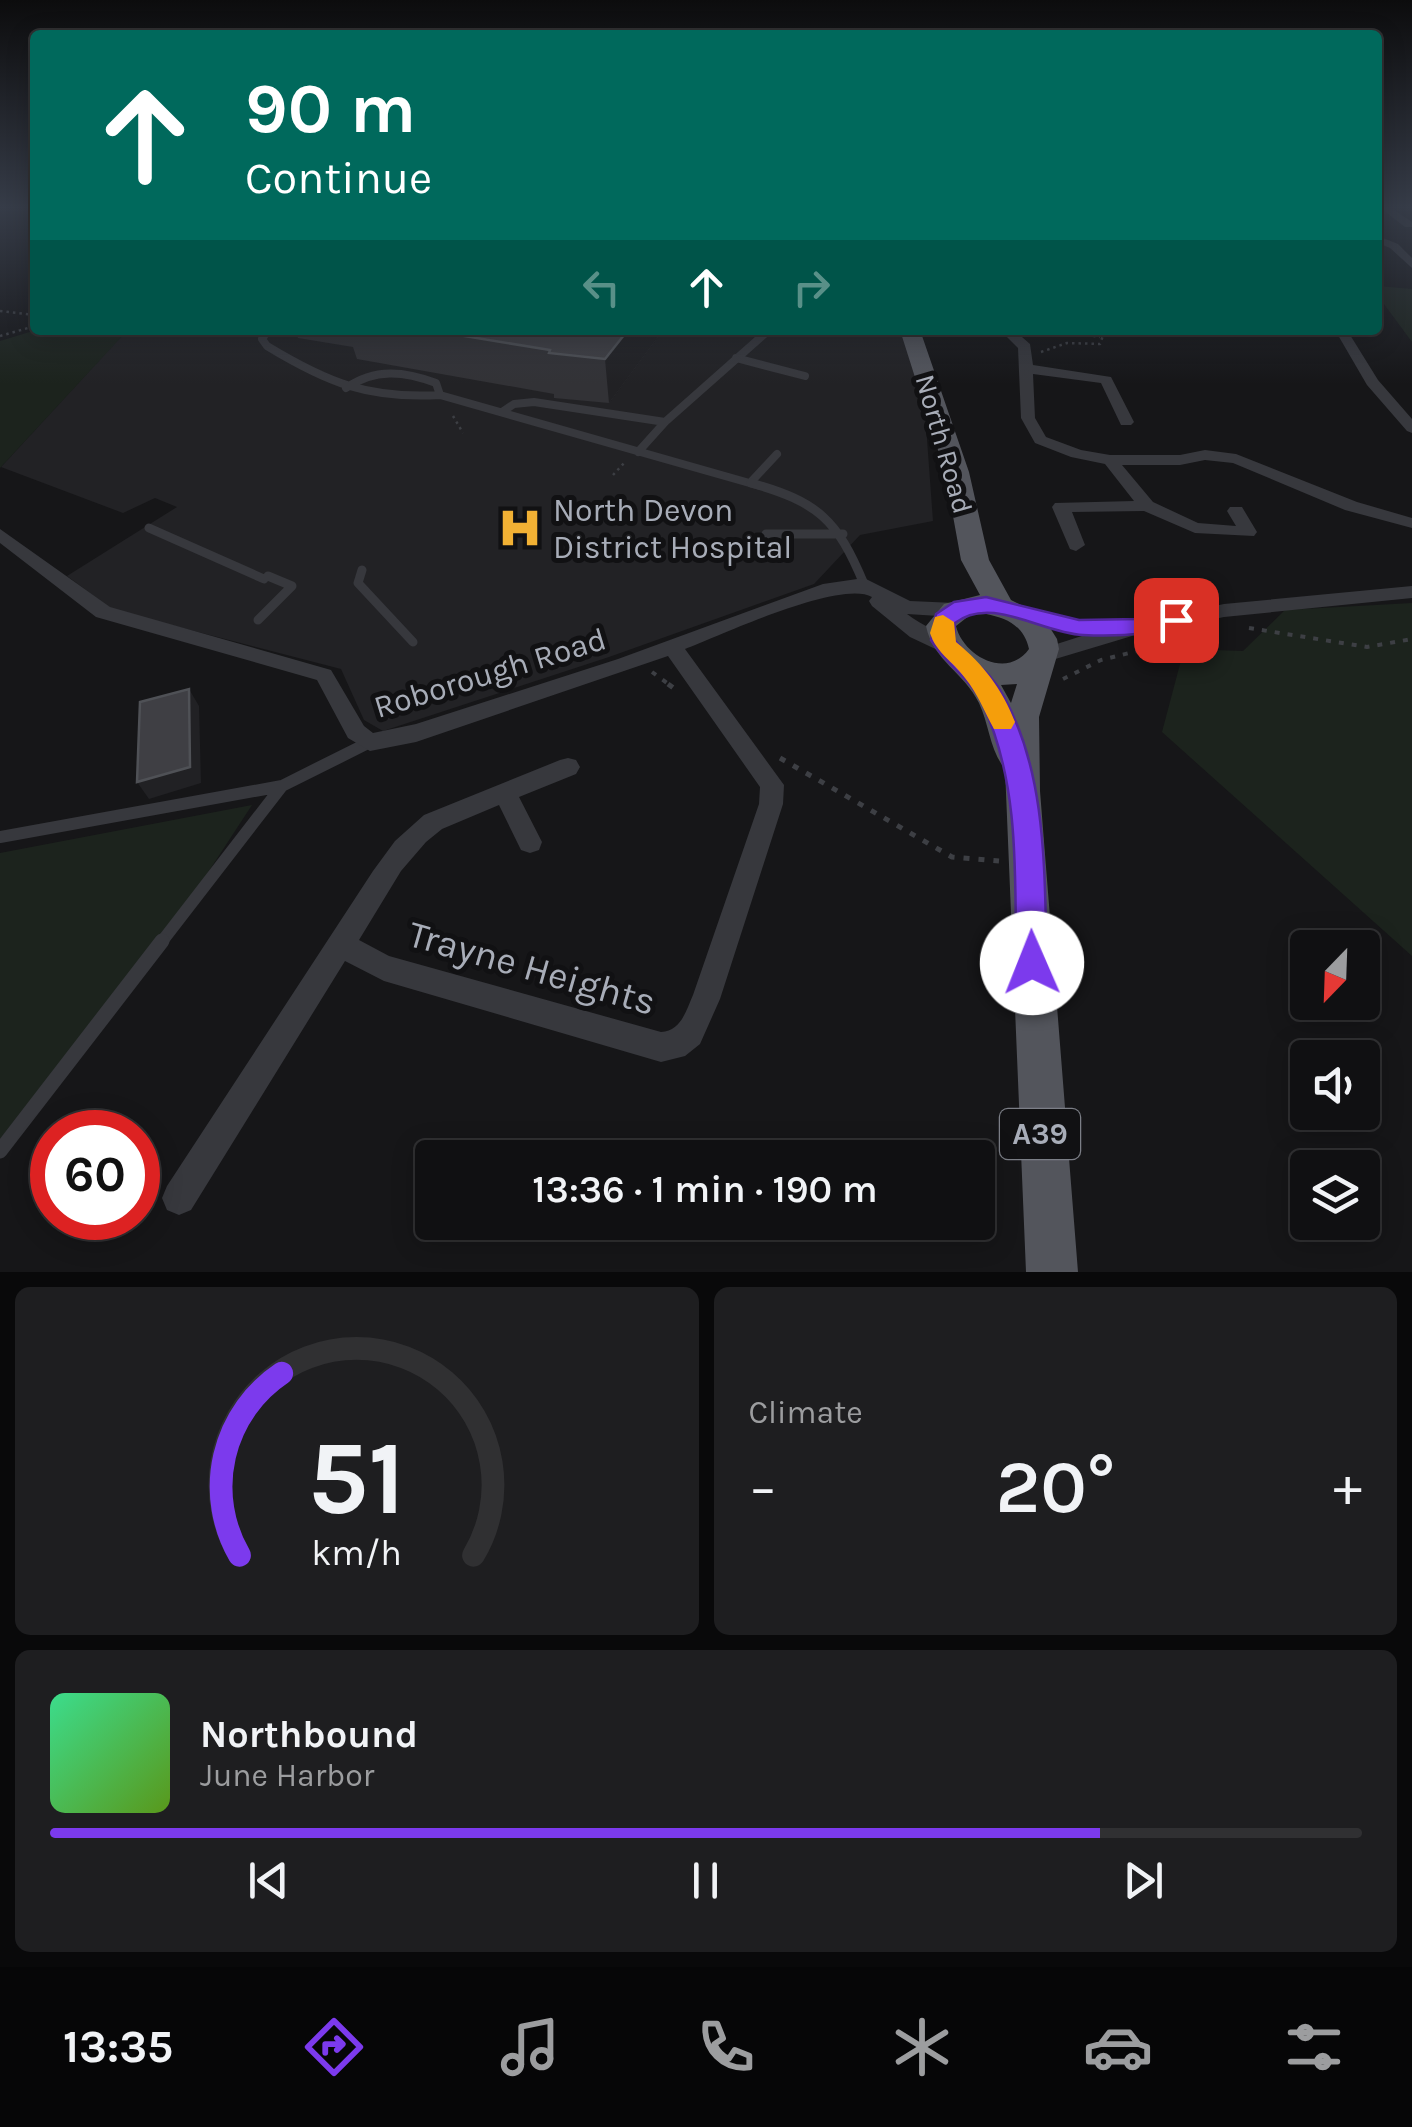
<!DOCTYPE html>
<meta charset="utf-8">
<style>
:root{--surface:#101012;--page:#1e1e20;--text:#f1f3f6;--muted:#9c9d9f;--line:#303032;--accent:#7c3aed}
body{margin:0;font-family:Karla,sans-serif;background:var(--page);color:var(--text);height:100vh;display:flex;flex-direction:column;font-size:38px;white-space:nowrap}
*{box-sizing:border-box;margin:0}
p{font-size:32px;color:var(--muted)}
.icon{flex:none;width:55px;height:55px;fill:none;stroke:currentColor;stroke-width:2;stroke-linecap:round;stroke-linejoin:round}
.map{position:relative;height:1272px;overflow:hidden}
.side{display:flex;flex-direction:column;gap:15px;padding:15px;background:#09090a;flex:1}
.side>*{flex:none}
.guide{position:absolute;left:30px;top:30px;width:1352px;height:305px;border-radius:10px;box-shadow:0 5px 25px #0003,0 0 0 2px var(--line);background:#00695c;color:#fff;overflow:hidden}
.needle{width:65px;rotate:203deg}
.tools{position:absolute;left:1290px;top:930px;display:grid;gap:20px}
.tools a{display:grid;place-items:center;width:90px;height:90px;border-radius:10px;background:var(--surface);box-shadow:0 5px 25px #0003,0 0 0 2px var(--line);font-size:50px}
.speed{position:absolute;left:30px;top:1110px;display:flex;gap:20px;font-size:50px;font-weight:700;text-align:center}
.speed>*{display:grid;place-content:center;width:130px;height:130px;border-radius:50%;background:var(--surface);box-shadow:0 5px 25px #0003,0 0 0 2px var(--line);line-height:1}
.speed .limit{border:15px solid #d22;background:#fff;color:#111}
.pin{position:absolute;display:grid;place-items:center;width:85px;height:85px;color:#fff;margin:-42px;border-radius:20px;box-shadow:0 5px 15px #0006}
.me{position:absolute;width:110px;margin:-55px;rotate:359deg;stroke-linejoin:round;filter:drop-shadow(0 0 8px #0008)}
.turn{display:flex;align-items:center;gap:35px;height:210px;padding:0 50px;font-size:45px}
.turn .icon{width:130px;height:130px;stroke-width:2.5}
.turn b{display:block;font-size:70px;line-height:85px}
.lanes{display:flex;align-items:center;height:95px;padding:0 50px;background:#0003;justify-content:center;gap:50px;direction:ltr}
.lanes .off{opacity:.35}
.big{font-size:75px;font-weight:600;line-height:1.1}
.side .widget{flex:1;display:flex;flex-direction:column;justify-content:center;gap:15px;min-width:0;padding:0 35px;border-radius:15px;background:var(--page)}
.side .dial{align-items:center;gap:0}
.dial svg{height:260px;overflow:visible;fill:none;stroke:var(--line);stroke-width:7;stroke-linecap:round;text-anchor:middle}
.dial text{fill:var(--text);stroke:none}
.song{display:flex;align-items:center;gap:30px}
.cover{width:120px;height:120px;border-radius:15px;background:linear-gradient(135deg,hsl(150 70% 55%),hsl(90 70% 35%))}
.played{height:10px;border-radius:5px;background:linear-gradient(90deg,var(--accent) 80%,var(--line) 80%)}
.keys{display:flex;justify-content:space-around;direction:ltr}
.heat{display:flex;justify-content:space-between;align-items:center;font-size:55px;direction:ltr}
.side .tiles{flex:1;display:grid;gap:15px;grid-template-columns:1fr 1fr}
.widget:last-child{grid-column:span 2}
.trip{position:absolute;left:415px;top:1140px;width:580px;height:100px;border-radius:10px;background:var(--surface);box-shadow:0 5px 25px #0003,0 0 0 2px var(--line);font-weight:600;line-height:100px;text-align:center}
.tab-bar{display:flex;height:160px;justify-content:space-around;align-items:center;background:#060607;color:var(--muted)}
.tab-bar .icon{width:70px;height:70px}
.tab-bar .on{color:var(--accent)}
.tab-bar b{font-size:45px;color:var(--text)}
.map>svg:first-child{display:block}
</style>
<div class="map">
<svg width="1412" height="1272" viewBox="0 0 1412 1272">
<rect width="100%" height="100%" fill="#161618"/>
<path fill="#222225" d="M127,330H919L933,521L860,535L814,584L609,657L383,731L364,720L341,669L113,610L67,576L177,507L155,498L123,513L1,467Z"/>
<path fill="#1c231d" d="M1378,286L1412,289V342L1378,296Z
M36,330L126,332L0,468V341Z
M1412,603V956L1162,732L1184,649L1243,651L1285,610Z
M252,805L203,880L0,1139V853Z"/>
<g fill="none" stroke-linecap="round" stroke-linejoin="round">
<path stroke="#3d3f44" stroke-width="2.5" stroke-dasharray="2.5 4" stroke-linecap="butt" d="M0,311L35,315
M1061,330L1100,337
M1038,334L1055,336L1061,330
M0,336L35,326
M1041,352L1067,343L1100,344L1105,330
M453,416L463,433
M613,475L626,461"/>
<path stroke="#3d3f44" stroke-width="4" stroke-dasharray="5 8" stroke-linecap="butt" d="M1249,628L1367,647L1412,639
M652,672L671,686
M1063,679L1101,660L1206,634"/>
<path stroke="#3d3f44" stroke-width="5" stroke-dasharray="6 9" stroke-linecap="butt" d="M668,684L676,690
M780,758L952,857L999,861"/>
<path stroke="#37383d" stroke-width="8" d="M268,330L262,339L267,346C328,383 368,399 440,395L760,486
M742,330L764,334
M736,358L805,376
M346,388C375,368 404,371 436,383L440,395
M502,412L514,404L534,402L665,422
M638,452L665,422L769,330
M750,483L777,454"/>
<path stroke="#37383d" stroke-width="9" d="M751,483C818,502 837,519 864,584
M149,528L264,579
M766,534H843
M362,570L358,583L413,642
M258,620L292,586L268,576"/>
<path stroke="#37383d" stroke-width="12" d="M0,837L282,786L370,742
M160,944L282,786"/>
<path stroke="#37383d" stroke-width="15" d="M0,1151L162,941"/>
<path fill="#37383d" fill-rule="evenodd" d="M1378,206H1388L1412,222V227H1405Z
M1378,236L1398,244L1412,258V268L1390,248L1378,243Z
M1000,330H1014L1030,344L1033,365L1111,377L1134,422L1131,425H1121L1101,383L1033,374L1035,418L1046,437L1081,450L1110,455H1180L1205,450L1236,454L1357,502L1412,518V528L1345,510L1233,463L1205,460L1180,465H1122L1153,502L1198,523L1236,526L1227,511L1230,507H1242L1257,532L1254,536L1195,533L1144,511L1072,512L1085,545L1076,551L1070,549L1052,507L1055,503L1134,501L1105,464L1071,457L1035,443L1021,418L1018,348Z
M1221,330H1241L1243,333L1237,337Z
M1335,330H1347L1378,380L1412,419V433L1407,431L1367,385Z
M0,529L110,607L331,670L364,726L373,733L416,724L618,659L823,584L864,578L910,601L955,603L965,610L955,617L907,614C922,626 944,633 956,647L953,652L946,654L910,637L872,606L869,601L872,597C841,579 721,635 685,649L784,785L783,804L720,999L700,1044L685,1056L661,1062L384,981L345,961L191,1210L179,1215L167,1210L162,1198L167,1186L373,871L395,841L424,815L560,760L568,758L576,760L580,767L576,774L519,797L542,842L539,850L530,853L521,850L499,805L442,829L426,842L401,871L359,940L389,956L661,1032C681,1031 686,1011 693,995L759,804L760,787L668,656L416,742L370,751L348,738L317,680L96,617L0,543Z
M1412,586V598L1224,617L1132,636L1042,663L1035,661L1032,656L1035,651L1088,634L1023,622L1013,615L1023,608L1079,620L1109,622L1111,628L1224,604Z"/>
<path fill="#53555c" fill-rule="evenodd" d="M900,330H920L969,472L989,560L1011,600L1042,615L1057,639L1059,649L1039,717L1040,791L1078,1272H1026L1005,769C990,751 989,724 979,703C964,672 933,661 926,626L944,604L980,595L961,560L945,472ZM986,614C1007,618 1024,626 1029,649C1007,680 963,656 956,626L970,615ZM1017,684L1011,703L1001,685Z"/>
</g>
<path fill="#323236" d="M295,330H663L609,403L554,398V394L357,359L353,347L298,338Z"/>
<path fill="#212124" d="M628,330H663L609,403L605,359Z
M189,689L199,706L201,783L149,799L137,782Z"/>
<path fill="#3f3f44" stroke="#4f5156" stroke-width="2.5" d="M428,330H628L605,359L549,353L550,350Z
M189,689L190,767L137,782L140,702Z"/>
<linearGradient id="sky" x2="0" y2="1"><stop stop-color="#0c0c0d"/><stop offset="0.54" stop-color="#363c48"/><stop offset="1" stop-color="#363c48" stop-opacity="0"/></linearGradient>
<rect width="1412" height="384" fill="url(#sky)"/>
<path fill="#7c3aed" stroke="#51269a" stroke-width="2.5" d="M986,597L1079,620L1139,619L1176,612L1188,620L1184,625C1152,634 1117,637 1083,635C1041,633 992,595 955,623L954,639C969,660 990,670 1004,697C1048,777 1044,875 1047,963L1043,973L1032,978L1020,973L1016,963C1015,877 1020,785 983,705C971,678 946,665 931,640L936,614L954,602Z"/>
<path fill="#f59e0b" d="M943,615L954,622L956,642C984,665 1002,689 1015,722L1011,729H994C984,711 978,694 965,678C952,660 937,654 930,633L935,617Z"/>
<defs>
<g id="hospital-bare" transform="scale(3.45)"><path d="M-5-5h3v3.5h4V-5h3V5h-3V1.5h-4V5h-3Z" fill="#f2b134" stroke="#111113" stroke-width="2.5" paint-order="stroke"/></g>
</defs>
<g fill-rule="evenodd">
<use href="#hospital-bare" x="520" y="528"/>
</g>
<g text-anchor="middle" dominant-baseline="central" stroke-width="10" stroke-linejoin="round" paint-order="stroke">
<g font-size="28" fill="#a8adb8" stroke="#111113">
<text transform="translate(944 444) rotate(74)">North Road</text>
</g>
<rect fill="#111113" stroke="#7b7e86" stroke-width="2.5" x="1000" y="1109" width="80" height="50" rx="8"/>
<g font-size="30" font-weight="bold" fill="#a8adb8">
<text x="1040" y="1134">A39</text>
</g>
<g font-size="32" fill="#a8adb8" stroke="#111113" text-anchor="start">
<text x="553" y="510">North Devon<tspan x="553" dy="37">District Hospital</tspan></text>
</g>
<g font-size="32" fill="#a8adb8" stroke="#111113">
<text transform="translate(490 673) rotate(-17)">Roborough Road</text>
</g>
<g font-size="38" fill="#a8adb8" stroke="#111113">
<text transform="translate(532 968) rotate(16)">Trayne Heights</text>
</g>
</g>
</svg>
<div class="tools">
<a><svg class="needle" viewBox="-14 -14 28 28"><path d="M0-13l5 13h-10z" fill="#e53935"/><path d="M0 13l5-13h-10z" fill="#9c9d9f"/></svg></a>
<a><svg class="icon" aria-label="sound" viewBox="0 0 24 24"><path d="M4 9h4l5-4v14l-5-4H4zM17 9q2 3 0 6"/></svg></a>
<a><svg class="icon" aria-label="layers" viewBox="0 0 24 24"><path d="M12 4l9 5-9 5-9-5zM3 14l9 5 9-5"/></svg></a>
</div>
<div class="speed"><div class="limit">60</div></div>
<div class="pin" style="left:1176px;top:620px;background:#d93025"><svg class="icon" aria-label="arrive" viewBox="0 0 24 24"><path d="M6 21V4h12l-3 4 3 4H6"/></svg></div>
<svg class="me" style="left:1032px;top:963px" viewBox="-20 -20 40 40"><circle r="19" fill="#fff"/><path d="M0-13L10 11 0 6-10 11z" fill="#7c3aed"/></svg>
<div class="trip">13:36 · 1 min · 190 m</div>
<div class="guide">
<div class="turn"><svg class="icon" aria-label="ahead" viewBox="0 0 24 24"><path d="M12 20V5M6 11l6-6 6 6"/></svg><div><b>90 m</b>Continue</div></div>
<div class="lanes"><svg class="icon off" aria-label="left" viewBox="0 0 24 24"><path d="M17 20v-9H6M10 6l-5 5 5 5"/></svg><svg class="icon" aria-label="ahead" viewBox="0 0 24 24"><path d="M12 20V5M6 11l6-6 6 6"/></svg><svg class="icon off" aria-label="right" viewBox="0 0 24 24"><path d="M7 20v-9h11M14 6l5 5-5 5"/></svg></div>
</div>
</div>
<section class="side">
<div class="tiles">
<div class="widget dial"><svg viewBox="0 0 100 80">
<path d="M14 69A42 42 0 1 1 86 69"/>
<path d="M14 69A42 42 0 0 1 27 13" stroke="#7c3aed"/>
<text x="50" y="56" font-size="32" font-weight="700">51</text>
<text x="50" y="72" font-size="11">km/h</text>
</svg></div>
<div class="widget"><p>Climate</p>
<div class="heat"><a>−</a><b class="big">20°</b><a>+</a></div>
</div>
<div class="widget">
<div class="song"><i class="cover"></i><div><b>Northbound</b><p>June Harbor</p></div></div>
<div class="played"></div>
<div class="keys"><svg class="icon" aria-label="previous" viewBox="0 0 24 24"><path d="M18 5L8 12l10 7zM5 5v14"/></svg><svg class="icon" aria-label="pause" viewBox="0 0 24 24"><path d="M8 5v14M16 5v14"/></svg><svg class="icon" aria-label="next" viewBox="0 0 24 24"><path d="M6 5l10 7-10 7zM19 5v14"/></svg></div>
</div>
</div>
</section>
<nav class="tab-bar">
<b>13:35</b>
<svg class="icon on" aria-label="directions" viewBox="0 0 24 24"><path d="M12 3l9 9-9 9-9-9zM9 14v-3h6M13 9l2 2-2 2"/></svg>
<svg class="icon" aria-label="music" viewBox="0 0 24 24"><path d="M9 18V5l10-2v13"/><circle cx="6" cy="18" r="3"/><circle cx="16" cy="16" r="3"/></svg>
<svg class="icon" aria-label="phone" viewBox="0 0 24 24"><path d="M5 4h4l2 5-3 2q2 4 5 5l2-3 5 2v4C11 20 4 13 5 4z"/></svg>
<svg class="icon" aria-label="climate" viewBox="0 0 24 24"><path d="M12 3v18M4 7l16 10M4 17L20 7"/></svg>
<svg class="icon" aria-label="car" viewBox="0 0 24 24"><path d="M5 17H2v-5l4-1 3-4h7l3 4 3 1v5h-3M9 17h6M6 11h13"/><circle cx="7" cy="17" r="2"/><circle cx="17" cy="17" r="2"/></svg>
<svg class="icon" aria-label="filters" viewBox="0 0 24 24"><path d="M4 7h16M4 17h16"/><circle cx="9" cy="7" r="2"/><circle cx="15" cy="17" r="2"/></svg>
</nav>
